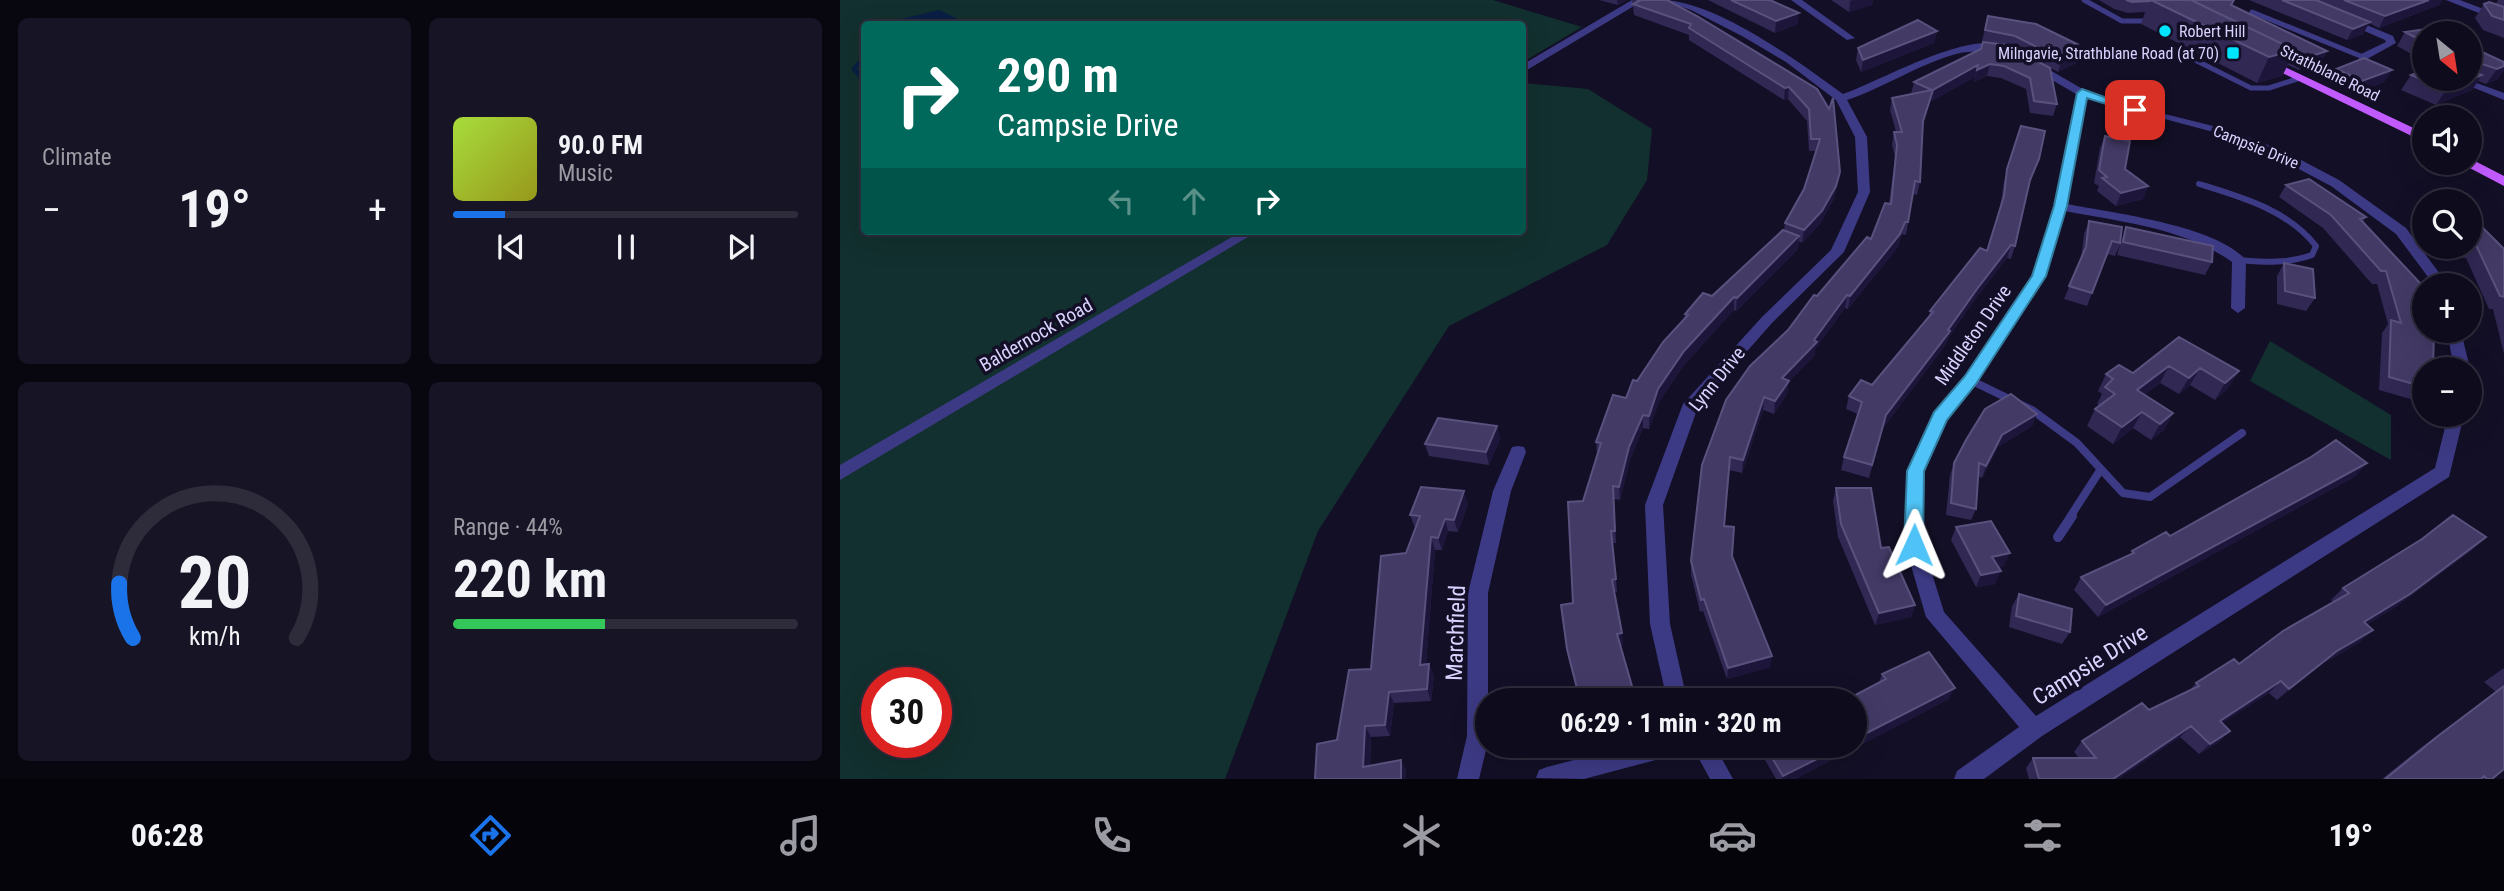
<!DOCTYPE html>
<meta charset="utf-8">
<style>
:root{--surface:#0e0b1c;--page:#171425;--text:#f1f3f6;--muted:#9b9ba3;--line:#2e2b3b;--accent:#1a73e8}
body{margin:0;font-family:"Roboto Condensed",sans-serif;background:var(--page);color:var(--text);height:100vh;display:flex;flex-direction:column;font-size:26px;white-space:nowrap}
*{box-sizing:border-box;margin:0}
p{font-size:23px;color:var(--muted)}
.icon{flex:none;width:38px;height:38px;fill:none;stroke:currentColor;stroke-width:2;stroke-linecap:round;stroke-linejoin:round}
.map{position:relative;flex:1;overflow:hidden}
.side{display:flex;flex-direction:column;gap:18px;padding:18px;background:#08060f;width:840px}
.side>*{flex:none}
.top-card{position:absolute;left:21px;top:21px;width:665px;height:214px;border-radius:7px;box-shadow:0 7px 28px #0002,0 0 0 2px var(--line);background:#00695c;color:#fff;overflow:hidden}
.needle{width:46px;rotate:150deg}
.tools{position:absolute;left:1572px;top:21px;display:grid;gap:14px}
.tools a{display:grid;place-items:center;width:70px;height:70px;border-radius:50%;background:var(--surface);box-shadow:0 7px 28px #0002,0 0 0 2px var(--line);font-size:35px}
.speed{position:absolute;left:21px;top:667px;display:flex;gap:14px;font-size:35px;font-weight:700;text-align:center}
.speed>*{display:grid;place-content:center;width:91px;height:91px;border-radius:50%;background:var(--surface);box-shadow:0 7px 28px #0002,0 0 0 2px var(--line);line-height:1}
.speed .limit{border:10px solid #d22;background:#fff;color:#111}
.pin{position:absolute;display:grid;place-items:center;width:60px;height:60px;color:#fff;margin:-30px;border-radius:14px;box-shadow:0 4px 10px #0006}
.me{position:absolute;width:77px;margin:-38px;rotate:1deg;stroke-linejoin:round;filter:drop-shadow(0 0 5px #0008)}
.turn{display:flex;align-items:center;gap:24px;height:147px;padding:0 21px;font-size:32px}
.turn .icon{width:91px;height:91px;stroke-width:2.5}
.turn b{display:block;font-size:49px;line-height:60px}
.lanes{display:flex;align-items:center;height:66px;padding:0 21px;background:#0003;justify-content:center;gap:35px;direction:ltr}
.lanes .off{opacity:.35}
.big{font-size:52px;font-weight:700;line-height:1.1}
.side .card{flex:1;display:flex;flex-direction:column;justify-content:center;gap:10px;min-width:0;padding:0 24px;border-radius:10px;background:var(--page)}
.side .dial{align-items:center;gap:0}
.dial svg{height:182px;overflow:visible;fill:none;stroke:var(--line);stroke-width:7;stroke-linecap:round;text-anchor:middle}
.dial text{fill:var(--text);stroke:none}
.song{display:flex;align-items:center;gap:21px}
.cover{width:84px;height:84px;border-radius:10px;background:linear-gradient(135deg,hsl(80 70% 55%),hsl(60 70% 35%))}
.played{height:7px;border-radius:4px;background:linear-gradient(90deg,var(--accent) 15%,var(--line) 15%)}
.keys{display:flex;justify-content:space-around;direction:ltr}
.heat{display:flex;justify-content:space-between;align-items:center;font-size:38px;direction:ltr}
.charge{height:10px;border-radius:5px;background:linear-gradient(90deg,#34c759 44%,var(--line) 0)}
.side .tiles{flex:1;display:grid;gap:18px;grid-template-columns:repeat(2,1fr)}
.trip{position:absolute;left:635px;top:688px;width:392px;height:70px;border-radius:35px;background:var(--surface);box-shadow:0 7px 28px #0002,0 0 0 2px var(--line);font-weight:700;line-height:70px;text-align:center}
.menu{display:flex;height:112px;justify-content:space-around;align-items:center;background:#06040b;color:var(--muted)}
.menu .icon{width:49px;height:49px}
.menu .current{color:var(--accent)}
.menu b{font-size:32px;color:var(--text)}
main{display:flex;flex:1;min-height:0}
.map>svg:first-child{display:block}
</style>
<main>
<section class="side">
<div class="tiles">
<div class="card"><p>Climate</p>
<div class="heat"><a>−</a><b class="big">19°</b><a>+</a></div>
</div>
<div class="card">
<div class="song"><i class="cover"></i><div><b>90.0 FM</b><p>Music</p></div></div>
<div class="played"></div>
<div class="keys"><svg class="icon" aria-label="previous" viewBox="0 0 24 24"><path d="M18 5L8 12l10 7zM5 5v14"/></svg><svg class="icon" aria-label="pause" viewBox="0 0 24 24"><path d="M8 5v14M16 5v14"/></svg><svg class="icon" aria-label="next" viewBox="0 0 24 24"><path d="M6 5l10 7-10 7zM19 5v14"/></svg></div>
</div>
<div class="card dial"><svg viewBox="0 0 100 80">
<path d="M14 69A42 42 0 1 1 86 69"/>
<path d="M14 69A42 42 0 0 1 8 45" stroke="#1a73e8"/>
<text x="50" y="56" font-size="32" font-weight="700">20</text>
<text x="50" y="72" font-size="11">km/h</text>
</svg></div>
<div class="card"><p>Range · 44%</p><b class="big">220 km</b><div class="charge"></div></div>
</div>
</section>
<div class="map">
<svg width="1664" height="779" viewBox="0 0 1664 779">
<rect width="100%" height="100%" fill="#130f26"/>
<path fill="#12302f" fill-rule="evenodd" d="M0,0H653L742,27L683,62L682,24H24V231H682L683,83L748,89L812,129L807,180L767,245L609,326L478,531L385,779H0ZM37,682H96V742H37Z
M1430,341L1551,415V460L1410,381Z"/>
<path fill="#0a1f44" d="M99,10L118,19L113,24H53L61,19Z"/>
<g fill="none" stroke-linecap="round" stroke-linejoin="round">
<path stroke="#0a1f44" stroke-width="4.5" d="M24,58L14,69L24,81"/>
<path stroke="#3d3a85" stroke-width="5" d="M1244,0L1282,21H1310
M1412,12L1523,57
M1333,49L1411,88H1429L1460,78"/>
<path stroke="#3d3a85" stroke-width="6" d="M1359,184C1401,197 1448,210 1476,246L1472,255C1447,264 1425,262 1399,260"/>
<path stroke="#3d3a85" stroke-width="8" d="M1130,380L1192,410L1237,443L1283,493L1310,497L1402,433
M1230,517L1261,469"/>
<path stroke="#3d3a85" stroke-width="10" d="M1218,537L1232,516"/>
<path fill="#3d3a85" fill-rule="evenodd" d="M792,0H804L682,73V65Z
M821,0C875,0 959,62 1003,94C1039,82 1134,26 1168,48C1159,54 1133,50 1120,53C1080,63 1046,87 1007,100L1027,137L1030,192L1004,252L932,323L858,407L823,505L830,624L847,700H827L810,624L805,505L843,404L922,317L991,250L1018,192L1015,137L996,100L946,62L902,36L851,10Z
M951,0H962L1015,38L1007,40Z
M1606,0H1620L1664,17V23Z
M1504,18H1510L1553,36L1556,43L1527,59H1519V55L1546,42L1545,40L1504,22Z
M1188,62H1196L1246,91L1293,106L1389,130L1444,151L1499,180L1566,228L1608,285H1594L1556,234L1491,186L1436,157L1381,134L1246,98L1227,204C1272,213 1375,225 1406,260L1405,308L1398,313L1391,308L1392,262C1344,228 1282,222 1225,211L1206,276L1136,384L1107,420L1085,471L1083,545L1104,612L1196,716L1595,468L1608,415H1624L1609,477L1202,736L1144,779H1114L1117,771L1179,727L1086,617L1065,545L1067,471L1094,413L1124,376L1192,276L1214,206L1236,94L1188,66Z
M1612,79H1626L1664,93V100Z
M402,231H418L0,480V465Z
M1607,331H1621L1630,369L1629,370L1614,369Z
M678,446L684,447L686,452L671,491L648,593V742L639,779H617L627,736L628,593L653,491L672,447Z
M788,746H838L835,754L827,757L744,779L696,778L699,770L707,767Z
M852,746H875L893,779H870Z"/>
<path fill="#c25bff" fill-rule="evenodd" d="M1426,58L1584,133V142L1422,63L1420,61Z
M1629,158L1664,176V186L1624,165L1623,163H1629Z"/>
</g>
<path fill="#312854" d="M759,0H787L778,5Z
M792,0H827L977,89L1000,172L994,199L980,224L962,243L959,241L958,249L896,311L894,310L844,365L819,402L809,429L803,428L790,460L780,500L774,499L776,543H773L777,592H774L783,645L780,646L796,700H739L729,661L721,605L733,603L743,501L757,455L756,442L797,381L844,320L845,314L872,296L944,231L945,223L964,189L976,151H969L967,121L948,99L944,100L849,40V35L794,15Z
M868,0H930L958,24L935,33Z
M991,0H1033L1032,5L1009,12Z
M1259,0H1394L1392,5L1487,51L1481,62L1459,70L1448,65L1442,76L1417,83L1301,24L1305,12L1288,13L1274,9Z
M1409,0H1602L1599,5L1539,28L1529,23L1523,34L1507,40Z
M1658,0H1664V38L1643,30L1635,18L1644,4H1656Z
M1148,16L1237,44L1236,47L1242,51L1238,62L1218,72L1171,47L1217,104L1213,116L1190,113L1186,89L1161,78L1147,76L1134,82L1135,77L1090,102L1083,125L1080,182L1077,195L1073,194L1066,235L1062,234L1058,247L1008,309L1005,308L975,349V355L948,382L947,394L934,414L923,410L902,473L889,470L885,526L892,556L930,667L887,679L863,611L860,612L851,574V561L862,465L948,330L977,296L1031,239L1049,204L1055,158L1052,144L1054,132H1056L1050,110L1052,98L1071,94L1074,82L1141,50L1150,43L1142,41Z
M1097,31L1094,43L1021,72L1016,60L1018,48Z
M1565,32L1584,33V61L1557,46Z
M1629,46L1664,62V70L1658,79L1646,84L1638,81L1632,90L1596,105L1561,90L1571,75L1629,79Z
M1496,69L1552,70L1544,82L1515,93L1489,81Z
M1181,126L1199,159L1189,186L1175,246L1171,259L1167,258L1133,302L1109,337L1106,344L1043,428L1029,478L1001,470L1004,457L1018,414L1006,409L1009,396L1032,385L1088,318L1090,311L1147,251L1160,208L1164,181Z
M1265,136L1285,169L1308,186L1303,199L1276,206L1257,191L1259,186L1254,183L1260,148Z
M1446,185L1526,217L1523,222L1580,283L1584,369V399L1581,402L1539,390L1542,333L1548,324L1537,284H1532L1483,228L1439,197Z
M1249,221L1281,241L1286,227L1372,262L1365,275L1277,255L1280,245L1275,256L1267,254L1247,306L1224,299L1241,259L1244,234Z
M1629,227L1664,249V354L1653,309H1649L1626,258H1620L1609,247H1629Z
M1444,263L1475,298L1466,311L1437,304V276Z
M1339,337L1399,371L1388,388L1375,400L1350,385L1339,394L1320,383L1304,395L1333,413L1324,430L1311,440L1293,428L1273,444L1247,426L1255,409L1260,406L1257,404L1262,394L1258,391L1266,374L1293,373Z
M1197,414L1192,426L1158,447L1142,478L1138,476L1136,509L1131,520L1106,515L1110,475L1114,463Z
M657,426L660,439L649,465L589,456L585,444Z
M1516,476L1258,617L1234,590L1241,577L1290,555L1292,551L1330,536Z
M996,488L1041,548L1075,605L1071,617L1035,625L998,537L993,501Z
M628,504L618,532L608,531L602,550H595L586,664H589L594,676L591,701L554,703L550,736L531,737L530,766L561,760L566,771L475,779L497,740L531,669L566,553L575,528L570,515Z
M1116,527L1164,566L1158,567L1155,584L1136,587L1111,540Z
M1646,537L1632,550L1557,606L1526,625L1520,642L1484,663L1437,700L1429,693L1382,723L1390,731L1379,742L1359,754L1340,737L1278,779H1189L1186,768L1193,758H1239L1234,752L1242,741L1350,690L1356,683L1399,664L1493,602L1491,600L1503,588Z
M1179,594L1230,632L1222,644L1169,627L1172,606Z
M1664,668V769L1652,779H1542L1583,746L1656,692L1644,682Z
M1042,674L1109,699L955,779H936L917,746H1015Z"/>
<path fill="#1d163a" d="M777,0H787L778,5Z
M1013,0H1033L1032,5L1009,12L1010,1Z
M1589,0H1602L1599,5L1539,28L1545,16Z
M959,13L958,24L935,33L936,21Z
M1530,22L1523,34L1507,40L1513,29Z
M1097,31L1094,43L1021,72L1023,60Z
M1237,44L1233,55L1242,51L1238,62L1218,72L1222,60L1233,45Z
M1455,50L1442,76L1417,83L1429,57Z
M1487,51L1481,62L1459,70L1465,58Z
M1150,64L1147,76L1134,82L1137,70Z
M1138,65L1135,77L1090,102L1080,133L1093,90Z
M1664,66V70L1658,79L1646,84L1657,69Z
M1552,70L1544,82L1515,93L1522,81Z
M1642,75L1632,90L1596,105L1606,90Z
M949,87L948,99L944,100L945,88Z
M1000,172L994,199L980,224L962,243L964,230Z
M1308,186L1303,199L1276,206L1281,193Z
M1065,222L1058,247L1008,309L1010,296Z
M959,236L958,249L896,311L897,298Z
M1171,245L1167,258L1133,302L1109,337L1106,344L1043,428L1029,478L1046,415L1137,289Z
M1007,295L1005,308L975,349V355L948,382L947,394L934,414L935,401L942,378L974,340Z
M894,297V310L844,365L819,402L809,429V416L818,389L844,351Z
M1329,366L1320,383L1288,407L1297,390Z
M1360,368L1350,385L1339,394L1349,378Z
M1399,371L1388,388L1375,400L1385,383Z
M924,397L923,410L902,473L903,460Z
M1302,412L1293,428L1273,444L1282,427Z
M1333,413L1324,430L1311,440L1320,424Z
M1197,414L1192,426L1158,447L1142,478L1146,466L1162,435Z
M803,415V428L790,460L780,500L779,487L789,447Z
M657,426L660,439L649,465L646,452Z
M1527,463L1516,476L1258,617L1266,605Z
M624,491L628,504L618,532L614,520Z
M605,519L608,531L602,550L598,538Z
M591,537L595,550L585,676L580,665Z
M1646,537L1632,550L1557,606L1511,634L1524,622Z
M1170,553L1164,566L1147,569L1152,557Z
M1161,571L1155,584L1136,587L1141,575Z
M1075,605L1071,617L1035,625L1039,613Z
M1533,630L1520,642L1484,663L1437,700L1449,689L1497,651Z
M782,633L783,645L778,646L777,634Z
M932,656L930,667L887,679L888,668Z
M589,664L594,676L591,701L587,689Z
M1441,681L1429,693L1369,732L1380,721Z
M1115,688L1109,699L955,779H942L943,776L1003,746H1015V739Z
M549,692L554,703L550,736L545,725Z
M525,726L531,737L529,777L523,767Z
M1351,726L1340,737L1278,779H1273Z
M1390,731L1379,742L1359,754L1370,744Z
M725,746H762L719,759L717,748Z
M561,760L566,771V779H561Z"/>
<path fill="#433a66" stroke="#5a527e" stroke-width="2" d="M797,0H827L857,16L977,89L989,109L993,98L1000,172L996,186L982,211L964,230L945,223L964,189L980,139H971L969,109L949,87L945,88L849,28L851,24L793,4L799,1Z
M891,0H930L959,13L936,21Z
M1286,0H1310V1L1292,2Z
M1311,0H1351L1455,50L1429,57Z
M1351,0H1394L1391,5L1487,51L1465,58L1454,53L1455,50Z
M1442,0H1476L1530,22L1513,29Z
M1504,0H1589L1545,16Z
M1649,2L1664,7V20L1652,16L1644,4Z
M1148,16L1196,24L1237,44L1233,45L1242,51L1222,60L1175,36L1145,30Z
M1078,20L1097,31L1023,60L1018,48Z
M1608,26L1623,33H1584V42L1565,32Z
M1143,42L1167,45L1210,68L1217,104L1194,101L1190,78L1164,66L1150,64L1137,70L1138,65L1093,90L1083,121L1080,182L1075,181L1068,222H1065L1060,234L1010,296L1007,295L974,340L977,342L942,378L949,381L935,401L924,397L903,460L890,457L884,526L894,527L892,556L932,656L888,668L864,599L861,600L851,561L862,465L886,400L910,366L948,330L974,295L977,296L1027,237L1031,239L1045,203L1051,204L1057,145L1054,132H1062L1052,98L1092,90L1074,82L1141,49Z
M1629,46L1664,62V66L1657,69L1636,62H1629Z
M1524,58L1552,70L1522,81L1496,69Z
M1584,70V79H1629V70L1642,75L1606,90L1571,75Z
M1181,126L1205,131L1199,159L1190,180L1175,246L1171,245L1137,289L1108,330L1110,331L1046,415L1032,465L1004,457L1022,402L1009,396L1021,380L1032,385L1093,312L1090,311L1140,248L1147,251L1164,196L1167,169Z
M1265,136L1290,141L1285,169L1308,186L1281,193L1262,178L1267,177L1259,170Z
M1469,179L1526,217L1520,219L1580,283L1584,294V331H1594L1593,369H1584V387L1549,377L1551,320L1561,323L1546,271H1541L1491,215L1446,185Z
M1249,221L1282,227L1280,243L1272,241L1252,293L1229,286L1246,247Z
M1286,227L1373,246L1372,262L1283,242Z
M1629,227H1642L1664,249V297L1660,296L1636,245H1629Z
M943,230L959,236L897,298L894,297L844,351L818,389L809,416L803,415L789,447L779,487L773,486L775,531H771L776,579L772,580L782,633L777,634L796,700H740L727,649L721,605L733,603L728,502L743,501L761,443L756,442L773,395L786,398L793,380L797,381L823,342L848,315L845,314L863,293L872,296Z
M1444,263L1473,269L1475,298L1445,291Z
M1339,337L1399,371L1385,383L1360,368L1349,378L1329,366L1297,390L1333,413L1320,424L1302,412L1282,427L1255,409L1275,394L1265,387L1273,379L1266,374L1279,365L1293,373Z
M1171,394L1197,414L1162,435L1146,466L1139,463L1136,509L1111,503L1114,463L1126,440L1145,409Z
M598,418L657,426L646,452L585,444Z
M1496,440L1527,463L1266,605L1241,577L1294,553L1292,551L1326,532L1330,536L1471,457Z
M581,487L624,491L614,520L605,519L598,538L591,537L580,665L589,664L587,689L549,692L545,725L525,726L523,767L561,760V779H475L477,744L497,740L509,670L531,669L541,556L566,553L580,516L570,515Z
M996,488H1031L1041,548L1049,547L1075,605L1039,613L1001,524Z
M1613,515L1646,537L1570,594L1524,622L1533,630L1497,651L1449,689L1441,681L1380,721L1390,731L1370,744L1351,726L1273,779H1199L1193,758H1256L1242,741L1302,703L1309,710L1359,686L1356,683L1394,659L1399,664L1443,631L1509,593L1503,588L1582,539Z
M1151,521L1170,553L1152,557L1161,571L1141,575L1116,527Z
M1179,594L1232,609L1230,632L1176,616Z
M1089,652L1115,688L1015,739V700H1006L1046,679L1042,674Z
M1664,686V769L1652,779H1647L1644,776L1641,779H1545L1598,736Z
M925,746H1003L943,776Z"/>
<path fill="#4fc3f7" stroke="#337fa1" stroke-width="2" d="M1242,89L1301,110L1295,113L1247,98L1227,206L1206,276L1136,384L1107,420L1084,471L1083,545L1080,551L1074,553L1067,551L1064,545L1067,471L1094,412L1125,376L1192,276L1214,206L1237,93Z"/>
<g fill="#00e5ff" stroke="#130f26" stroke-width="2.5">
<circle cx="1325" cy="31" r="7"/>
<rect x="1386" y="46" width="14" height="14" rx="3.5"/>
</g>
<g text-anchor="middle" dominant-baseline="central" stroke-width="7" stroke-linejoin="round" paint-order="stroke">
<g font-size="16" fill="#d9d4ff" stroke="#130f26" text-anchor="start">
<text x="1339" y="31">Robert Hill</text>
<text x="1379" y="53" text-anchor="end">Milngavie, Strathblane Road (at 70)</text>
</g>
<g font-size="16" fill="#d9d4ff" stroke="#130f26">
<text transform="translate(1490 73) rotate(26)">Strathblane Road</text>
<text transform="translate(1416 147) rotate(22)">Campsie Drive</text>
</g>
<g font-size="19" fill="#d9d4ff" stroke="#130f26">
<text transform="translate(196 335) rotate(-30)">Baldernock Road</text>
<text transform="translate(1133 335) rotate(-55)">Middleton Drive</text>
<text transform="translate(877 379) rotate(-51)">Lynn Drive</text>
</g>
<g font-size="23" fill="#d9d4ff" stroke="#130f26">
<text transform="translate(616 633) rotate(-88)">Marchfield</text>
<text transform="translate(1250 665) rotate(-32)">Campsie Drive</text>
</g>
</g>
</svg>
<div class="tools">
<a><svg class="needle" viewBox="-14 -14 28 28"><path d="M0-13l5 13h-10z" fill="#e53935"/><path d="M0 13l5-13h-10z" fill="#9b9ba3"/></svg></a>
<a><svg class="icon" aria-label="sound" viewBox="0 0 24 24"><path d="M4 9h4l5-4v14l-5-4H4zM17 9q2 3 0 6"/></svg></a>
<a><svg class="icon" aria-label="search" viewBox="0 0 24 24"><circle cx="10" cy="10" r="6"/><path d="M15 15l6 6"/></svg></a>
<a>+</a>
<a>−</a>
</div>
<div class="speed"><div class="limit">30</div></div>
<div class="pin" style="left:1295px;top:110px;background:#d93025"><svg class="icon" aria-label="arrive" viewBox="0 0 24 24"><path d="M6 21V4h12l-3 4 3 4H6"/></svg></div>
<svg class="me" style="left:1074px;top:545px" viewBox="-20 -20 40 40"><path d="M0-17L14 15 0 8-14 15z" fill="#4fc3f7" stroke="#fff" stroke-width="4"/></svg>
<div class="trip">06:29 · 1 min · 320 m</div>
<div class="top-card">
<div class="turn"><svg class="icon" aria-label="right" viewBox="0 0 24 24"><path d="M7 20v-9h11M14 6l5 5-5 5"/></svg><div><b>290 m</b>Campsie Drive</div></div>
<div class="lanes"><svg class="icon off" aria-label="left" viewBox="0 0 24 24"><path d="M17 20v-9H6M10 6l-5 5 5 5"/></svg><svg class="icon off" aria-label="ahead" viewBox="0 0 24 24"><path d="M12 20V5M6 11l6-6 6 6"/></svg><svg class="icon" aria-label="right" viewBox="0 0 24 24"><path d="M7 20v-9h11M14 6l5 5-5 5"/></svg></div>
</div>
</div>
</main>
<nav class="menu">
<b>06:28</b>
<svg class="icon current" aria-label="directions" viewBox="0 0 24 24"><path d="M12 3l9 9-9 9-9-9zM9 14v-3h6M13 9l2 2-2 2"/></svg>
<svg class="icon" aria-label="music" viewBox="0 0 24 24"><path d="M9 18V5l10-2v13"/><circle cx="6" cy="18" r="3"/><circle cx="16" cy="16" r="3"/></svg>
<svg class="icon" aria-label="phone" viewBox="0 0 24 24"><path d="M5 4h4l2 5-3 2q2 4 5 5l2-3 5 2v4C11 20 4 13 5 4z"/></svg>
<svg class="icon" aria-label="climate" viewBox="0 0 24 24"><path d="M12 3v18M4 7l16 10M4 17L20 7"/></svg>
<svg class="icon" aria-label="car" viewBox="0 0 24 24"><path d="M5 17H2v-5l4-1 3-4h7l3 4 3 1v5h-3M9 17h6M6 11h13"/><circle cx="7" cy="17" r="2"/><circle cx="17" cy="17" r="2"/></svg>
<svg class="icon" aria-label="filters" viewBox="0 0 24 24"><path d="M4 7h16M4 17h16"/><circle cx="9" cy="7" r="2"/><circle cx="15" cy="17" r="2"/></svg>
<b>19°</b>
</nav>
